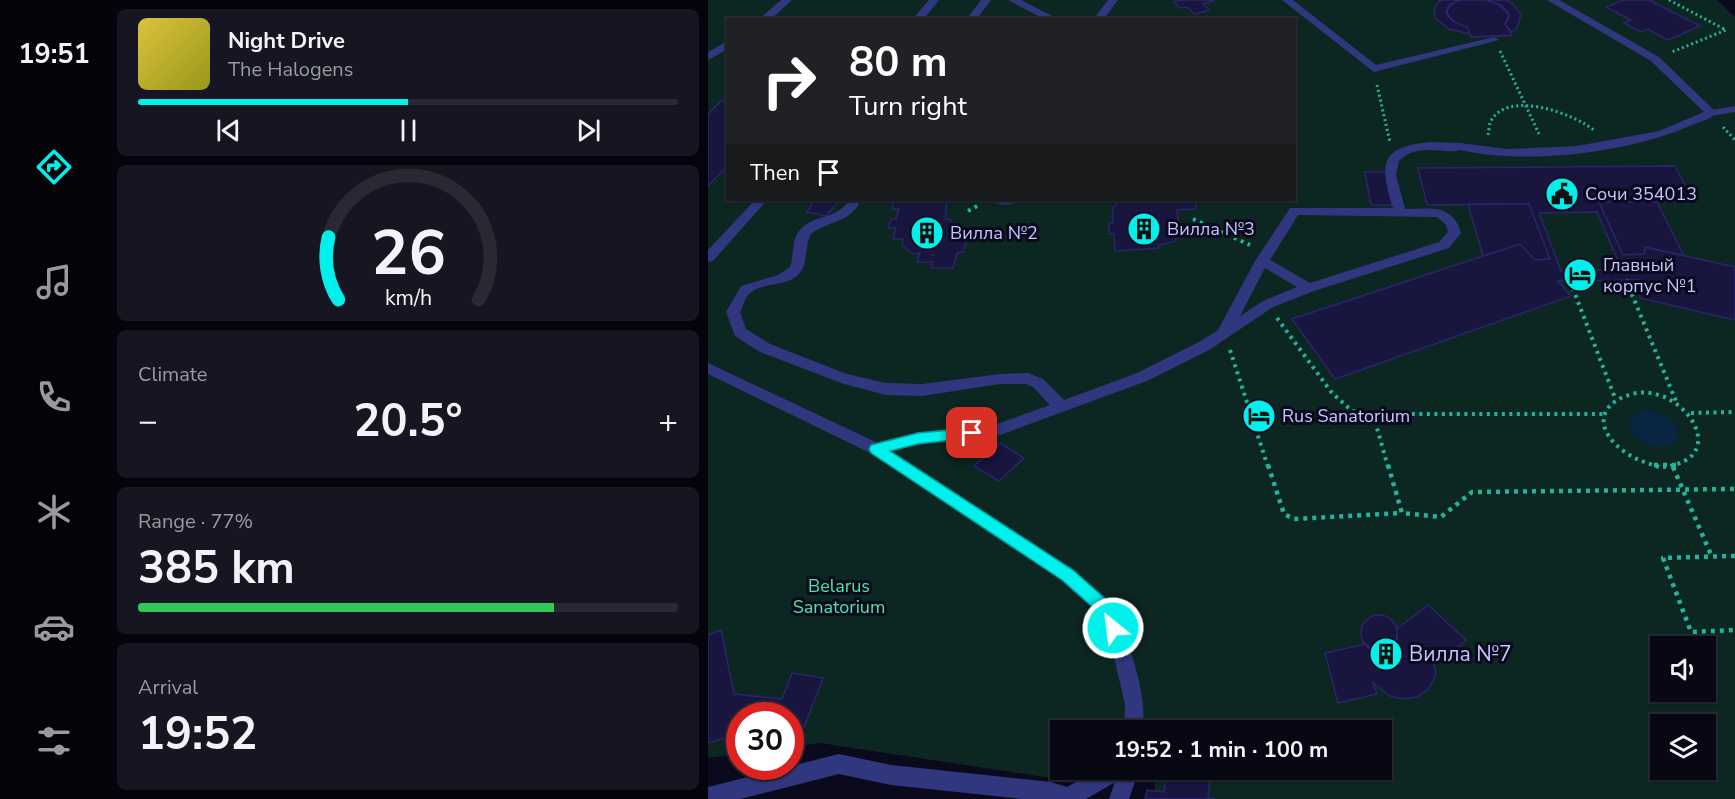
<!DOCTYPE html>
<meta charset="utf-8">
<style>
:root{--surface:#080815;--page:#161622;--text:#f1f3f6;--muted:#989aa0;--line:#292934;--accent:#00f0ec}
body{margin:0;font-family:"Nunito Sans",sans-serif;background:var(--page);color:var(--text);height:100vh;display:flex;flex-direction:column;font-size:22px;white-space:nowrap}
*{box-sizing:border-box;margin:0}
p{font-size:20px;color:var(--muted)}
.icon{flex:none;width:33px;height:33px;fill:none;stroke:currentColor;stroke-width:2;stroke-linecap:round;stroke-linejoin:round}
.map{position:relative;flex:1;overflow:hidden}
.sheet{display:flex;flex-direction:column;gap:9px;padding:9px;background:#04040c;width:600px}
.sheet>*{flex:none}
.top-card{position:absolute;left:18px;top:18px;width:570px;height:183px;border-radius:0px;box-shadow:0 2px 4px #0004,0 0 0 2px var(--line);background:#202124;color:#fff;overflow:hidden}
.tools{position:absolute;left:942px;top:636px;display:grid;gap:12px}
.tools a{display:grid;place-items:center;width:66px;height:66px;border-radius:0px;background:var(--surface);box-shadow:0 2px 4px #0004,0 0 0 2px var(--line);font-size:30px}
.speed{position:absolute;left:18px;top:702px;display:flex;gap:12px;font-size:30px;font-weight:700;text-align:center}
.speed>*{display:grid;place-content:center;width:78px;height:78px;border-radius:50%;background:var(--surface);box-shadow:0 2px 4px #0004,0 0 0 2px var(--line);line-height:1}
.speed .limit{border:9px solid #d22;background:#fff;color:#111}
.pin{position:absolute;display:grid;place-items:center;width:51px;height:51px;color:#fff;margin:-26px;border-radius:12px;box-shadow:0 3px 9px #0006}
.me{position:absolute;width:66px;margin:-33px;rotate:331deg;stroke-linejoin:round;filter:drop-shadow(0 0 4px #0008)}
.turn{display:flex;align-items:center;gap:21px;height:126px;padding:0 24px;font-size:27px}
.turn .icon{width:78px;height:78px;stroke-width:2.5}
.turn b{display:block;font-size:42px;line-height:51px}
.then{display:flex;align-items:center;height:57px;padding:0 24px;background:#0003;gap:12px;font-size:22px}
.big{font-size:45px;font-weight:700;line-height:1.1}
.sheet .tile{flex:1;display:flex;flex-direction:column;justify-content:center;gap:9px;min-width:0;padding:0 21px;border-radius:9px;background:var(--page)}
.sheet .dial{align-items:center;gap:0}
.dial svg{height:156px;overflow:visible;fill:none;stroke:var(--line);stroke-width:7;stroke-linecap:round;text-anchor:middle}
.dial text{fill:var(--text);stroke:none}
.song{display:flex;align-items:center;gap:18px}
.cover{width:72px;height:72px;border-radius:9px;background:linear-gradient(135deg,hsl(50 70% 55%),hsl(60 70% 35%))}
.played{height:6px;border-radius:3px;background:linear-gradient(90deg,var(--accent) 50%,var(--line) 50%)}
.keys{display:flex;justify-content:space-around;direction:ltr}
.heat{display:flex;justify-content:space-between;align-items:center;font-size:33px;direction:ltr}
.charge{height:9px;border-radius:4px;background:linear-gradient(90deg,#34c759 77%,var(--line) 0)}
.trip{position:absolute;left:342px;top:720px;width:342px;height:60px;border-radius:0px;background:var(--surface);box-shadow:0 2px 4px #0004,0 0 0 2px var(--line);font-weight:700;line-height:60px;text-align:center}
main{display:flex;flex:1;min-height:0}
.menu{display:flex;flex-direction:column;width:108px;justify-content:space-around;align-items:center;background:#030308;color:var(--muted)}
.menu .icon{width:42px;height:42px}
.menu .current{color:var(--accent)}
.menu b{font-size:27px;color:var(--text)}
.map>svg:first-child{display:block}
</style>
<main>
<nav class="menu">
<b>19:51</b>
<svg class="icon current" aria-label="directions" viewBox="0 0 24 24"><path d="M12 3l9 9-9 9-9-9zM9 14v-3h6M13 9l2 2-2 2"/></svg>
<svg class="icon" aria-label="music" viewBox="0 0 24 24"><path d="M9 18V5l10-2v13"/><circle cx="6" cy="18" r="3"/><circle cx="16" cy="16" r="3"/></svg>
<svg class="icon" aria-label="phone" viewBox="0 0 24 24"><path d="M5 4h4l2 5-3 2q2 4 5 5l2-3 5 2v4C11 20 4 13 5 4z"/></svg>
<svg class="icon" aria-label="climate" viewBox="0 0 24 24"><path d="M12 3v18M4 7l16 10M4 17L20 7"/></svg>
<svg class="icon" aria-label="car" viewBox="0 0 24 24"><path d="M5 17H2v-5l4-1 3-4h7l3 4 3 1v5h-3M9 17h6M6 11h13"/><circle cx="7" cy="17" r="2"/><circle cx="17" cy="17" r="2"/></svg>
<svg class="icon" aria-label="filters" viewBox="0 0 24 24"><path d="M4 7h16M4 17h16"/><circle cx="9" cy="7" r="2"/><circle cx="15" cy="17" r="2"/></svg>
</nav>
<section class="sheet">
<div class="tile">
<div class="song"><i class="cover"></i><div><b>Night Drive</b><p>The Halogens</p></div></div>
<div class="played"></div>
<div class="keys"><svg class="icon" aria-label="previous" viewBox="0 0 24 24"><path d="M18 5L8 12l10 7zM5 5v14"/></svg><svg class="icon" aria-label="pause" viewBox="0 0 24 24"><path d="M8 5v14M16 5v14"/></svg><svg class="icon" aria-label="next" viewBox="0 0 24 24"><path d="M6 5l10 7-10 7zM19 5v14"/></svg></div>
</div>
<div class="tile dial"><svg viewBox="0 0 100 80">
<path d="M14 69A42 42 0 1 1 86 69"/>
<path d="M14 69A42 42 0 0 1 9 37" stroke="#00f0ec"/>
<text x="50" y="56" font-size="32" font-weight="700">26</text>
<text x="50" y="72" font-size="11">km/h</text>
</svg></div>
<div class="tile"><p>Climate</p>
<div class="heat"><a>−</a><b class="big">20.5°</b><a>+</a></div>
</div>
<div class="tile"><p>Range · 77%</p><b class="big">385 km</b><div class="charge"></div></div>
<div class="tile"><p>Arrival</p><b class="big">19:52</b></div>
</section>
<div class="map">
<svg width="1027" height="799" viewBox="0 0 1027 799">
<rect width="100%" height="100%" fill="#0b0a1c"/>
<path fill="#0c2622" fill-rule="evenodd" d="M0,0H1009L1027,17V799H447V770H674V730H447V719L428,730H352V770H365L350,779L112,743L83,747L82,716H32L31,754L0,758ZM20,20H586V200H20ZM952,646H998V692H952ZM952,724H998V770H952Z"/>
<path fill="#082541" d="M934,411C950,410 964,416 970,431L968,441C944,460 901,424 934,411Z"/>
<path fill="#18153e" stroke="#2b256c" stroke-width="1.5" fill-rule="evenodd" d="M471,0H507L495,4L501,10L487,14L479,7L472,8L466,2Z
M730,0H752L742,4L738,12L745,21L760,28L762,34L741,29L728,19L726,13L727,7L732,1Z
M750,0H778L794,6L801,15L797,24L804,35L763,37L760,28L745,21L739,15L740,7Z
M779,0H798L805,4L813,15L809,28L803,32L797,24L801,18L800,12L789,4Z
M916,0H941L992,26L960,40L940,29L933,32L916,23L923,20L898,7Z
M14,100L20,101V165L0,186V114Z
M967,166L986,202H891L915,255L936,254L937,247L1027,267V320L932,298L933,280L850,281L863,296L627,379L584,319L812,244L827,260L842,259L821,204L719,205L710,168ZM889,212L914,270L853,271L831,213Z
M657,172H679L686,205H663Z
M111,200H132L118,216L99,212L106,201Z
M239,200L237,219H241L255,238H259L255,252L249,253L245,268H223L225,262H209L212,253L205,254L194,245L195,239H185L188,228H180L183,219H188L191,209H184L186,201Z
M414,200H429V201L487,200L488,209L469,210L471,235L465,242L450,245V248L407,251L406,234H401V223H405V207Z
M891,202H949L976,256L937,247L936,254L915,255Z
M760,204H821L842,259L827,260L812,244L775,256Z
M292,443L316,458L291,481L266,466Z
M720,605L758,640L731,661L724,655L728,674L720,690L709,697L696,699L682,696L665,683L669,694L630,703L617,653L657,644L667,650H678L689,642V629Z
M653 633a18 18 0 1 1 36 0a18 18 0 1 1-36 0Z
M13,630L26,694L74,699L84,673L115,678L93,735L82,734V716H32V733L0,743V635Z
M459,773L502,779L500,798L508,799H437L439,790L456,792Z"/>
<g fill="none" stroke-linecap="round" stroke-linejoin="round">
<path stroke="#24b39a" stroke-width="3" stroke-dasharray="2 3" stroke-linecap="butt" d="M961,0L1018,30L964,52
M792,51L831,134
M669,85L682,142
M1015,127L1027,140
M780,135C781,131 781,124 783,121C800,89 867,114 887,131"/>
<path stroke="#24b39a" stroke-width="4" stroke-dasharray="3 4.5" stroke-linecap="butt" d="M260,211L271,205
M485,219L542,245
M918,280L968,401
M862,281L907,398
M569,318L624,393L644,411L665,414H895
M522,350L560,467
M983,413L1027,412
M665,414L680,467
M951,467C939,463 928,460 917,452C888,432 887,404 924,394C974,381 1027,459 955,467"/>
<path stroke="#24b39a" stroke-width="4.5" stroke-dasharray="4 5" stroke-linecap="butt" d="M560,465L576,514L586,519L694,513
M680,465L694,513L733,517L764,492L1027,489
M946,465H973
M965,467L1004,557
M1027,556L955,558L983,632L1027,630"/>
<path fill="#31377e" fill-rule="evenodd" d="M73,0H84L62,20H50Z
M273,0H283L268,20H258Z
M300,0H313L352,20H338Z
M400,0H410L395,20H385Z
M574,0H585L668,65L786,37L791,40L666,72Z
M20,41V49L0,60V52Z
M1027,106V112L1003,116L997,113L1003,110Z
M722,142L752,143L758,147C744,159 712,139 691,161L688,175L697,209C723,209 744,203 753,233L741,248L606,291L565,307L501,350L439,381L292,435L210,444L168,455L162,453L160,449L162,445L168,443L210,432L286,425L342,405L325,387L318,384H292L214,396L178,395L136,384L52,352L27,336L18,312L33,286L70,275L82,267C86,256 84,243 89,234C101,213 128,222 141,200H153C143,223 121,220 103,234C96,246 101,262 91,274C78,288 53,281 40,295C36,300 35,307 32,312L38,329L62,344L139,374L178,383L214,384L292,374L320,373L335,379L356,400L429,373L491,342L510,330L547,261L582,208H685C672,166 670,147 722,142ZM590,215L729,217L738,225L740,232L731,242L602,283L562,260ZM557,268L589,287L555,301L532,316Z
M282,200H312C306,206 288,206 282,200Z
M131,754L183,765L343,782L359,787L390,770H419L416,777L378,799H314L183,785L131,774L32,799H0V787Z"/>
<path fill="#31377e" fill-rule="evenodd" d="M221,0H231L215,20H204Z
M839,0H851L951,57L1009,113C1002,119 992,122 984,125C921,153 816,166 748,149L746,147L752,143L799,149L869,146L951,131L996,112L943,61Z
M47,200H59L5,261L0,262V250Z
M0,363L174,445L365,570L403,602L406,608C421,647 439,688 435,730H416L417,704L404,649L390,613L353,580L162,453L0,374Z
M411,770H431L421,799H401Z"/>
</g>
<path fill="#00f0ec" stroke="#009c99" stroke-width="1.5" d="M264,428L269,429L271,433L269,437L210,444L182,451L365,570L402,603L413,628L411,634L405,636L399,634L390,612L354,580L163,453L161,449L163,445L210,433Z"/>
<defs>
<g id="civic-disc" transform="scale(1.725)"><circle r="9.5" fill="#00f0ec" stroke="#0b0a1c"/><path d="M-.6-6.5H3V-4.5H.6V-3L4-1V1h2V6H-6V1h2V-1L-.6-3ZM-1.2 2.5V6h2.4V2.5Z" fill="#111"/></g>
<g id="building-disc" transform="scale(1.725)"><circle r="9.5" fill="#00f0ec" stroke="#0b0a1c"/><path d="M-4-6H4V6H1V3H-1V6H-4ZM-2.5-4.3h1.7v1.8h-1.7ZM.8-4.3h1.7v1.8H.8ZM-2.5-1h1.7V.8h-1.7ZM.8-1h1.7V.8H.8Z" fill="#111"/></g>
<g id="hotel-disc" transform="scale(1.725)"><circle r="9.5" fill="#00f0ec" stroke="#0b0a1c"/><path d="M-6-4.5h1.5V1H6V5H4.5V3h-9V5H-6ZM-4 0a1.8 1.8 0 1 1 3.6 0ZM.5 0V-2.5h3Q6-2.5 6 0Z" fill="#111"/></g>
</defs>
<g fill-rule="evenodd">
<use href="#civic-disc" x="854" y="194"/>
<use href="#building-disc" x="436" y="229"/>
<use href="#building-disc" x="219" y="233"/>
<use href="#hotel-disc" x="872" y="275"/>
<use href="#hotel-disc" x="551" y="416"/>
<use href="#building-disc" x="678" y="654"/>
</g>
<g text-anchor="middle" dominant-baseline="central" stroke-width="6" stroke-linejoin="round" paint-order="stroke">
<g font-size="18" fill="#c5c5ff" stroke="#0b0a1c" text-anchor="start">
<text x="877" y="194">Сочи 354013</text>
<text x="459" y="229">Вилла №3</text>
<text x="242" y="233">Вилла №2</text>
<text x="895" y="265">Главный<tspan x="895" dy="21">корпус №1</tspan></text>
<text x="574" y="416">Rus Sanatorium</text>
</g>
<g font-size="18" fill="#4ae6ad" stroke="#0b0a1c">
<text x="131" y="586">Belarus<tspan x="131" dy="21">Sanatorium</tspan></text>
</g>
<g font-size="21" fill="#c5c5ff" stroke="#0b0a1c" text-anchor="start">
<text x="701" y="654">Вилла №7</text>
</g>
</g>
</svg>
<div class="tools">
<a><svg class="icon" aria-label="sound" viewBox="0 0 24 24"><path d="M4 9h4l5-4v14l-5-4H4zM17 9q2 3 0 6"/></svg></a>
<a><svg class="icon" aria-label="layers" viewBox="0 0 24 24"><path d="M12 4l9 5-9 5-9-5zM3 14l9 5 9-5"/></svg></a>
</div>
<div class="speed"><div class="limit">30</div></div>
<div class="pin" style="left:264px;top:433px;background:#d93025"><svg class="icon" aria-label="arrive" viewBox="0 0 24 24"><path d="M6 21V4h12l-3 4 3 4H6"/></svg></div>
<svg class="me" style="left:405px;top:628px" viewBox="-20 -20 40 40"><circle r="17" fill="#00f0ec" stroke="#fff" stroke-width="3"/><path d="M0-11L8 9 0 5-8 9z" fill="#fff"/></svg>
<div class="trip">19:52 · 1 min · 100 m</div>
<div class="top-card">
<div class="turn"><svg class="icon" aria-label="right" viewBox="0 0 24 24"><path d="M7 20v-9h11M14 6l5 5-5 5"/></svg><div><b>80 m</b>Turn right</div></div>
<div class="then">Then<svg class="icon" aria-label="arrive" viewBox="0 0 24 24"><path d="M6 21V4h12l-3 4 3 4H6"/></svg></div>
</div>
</div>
</main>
